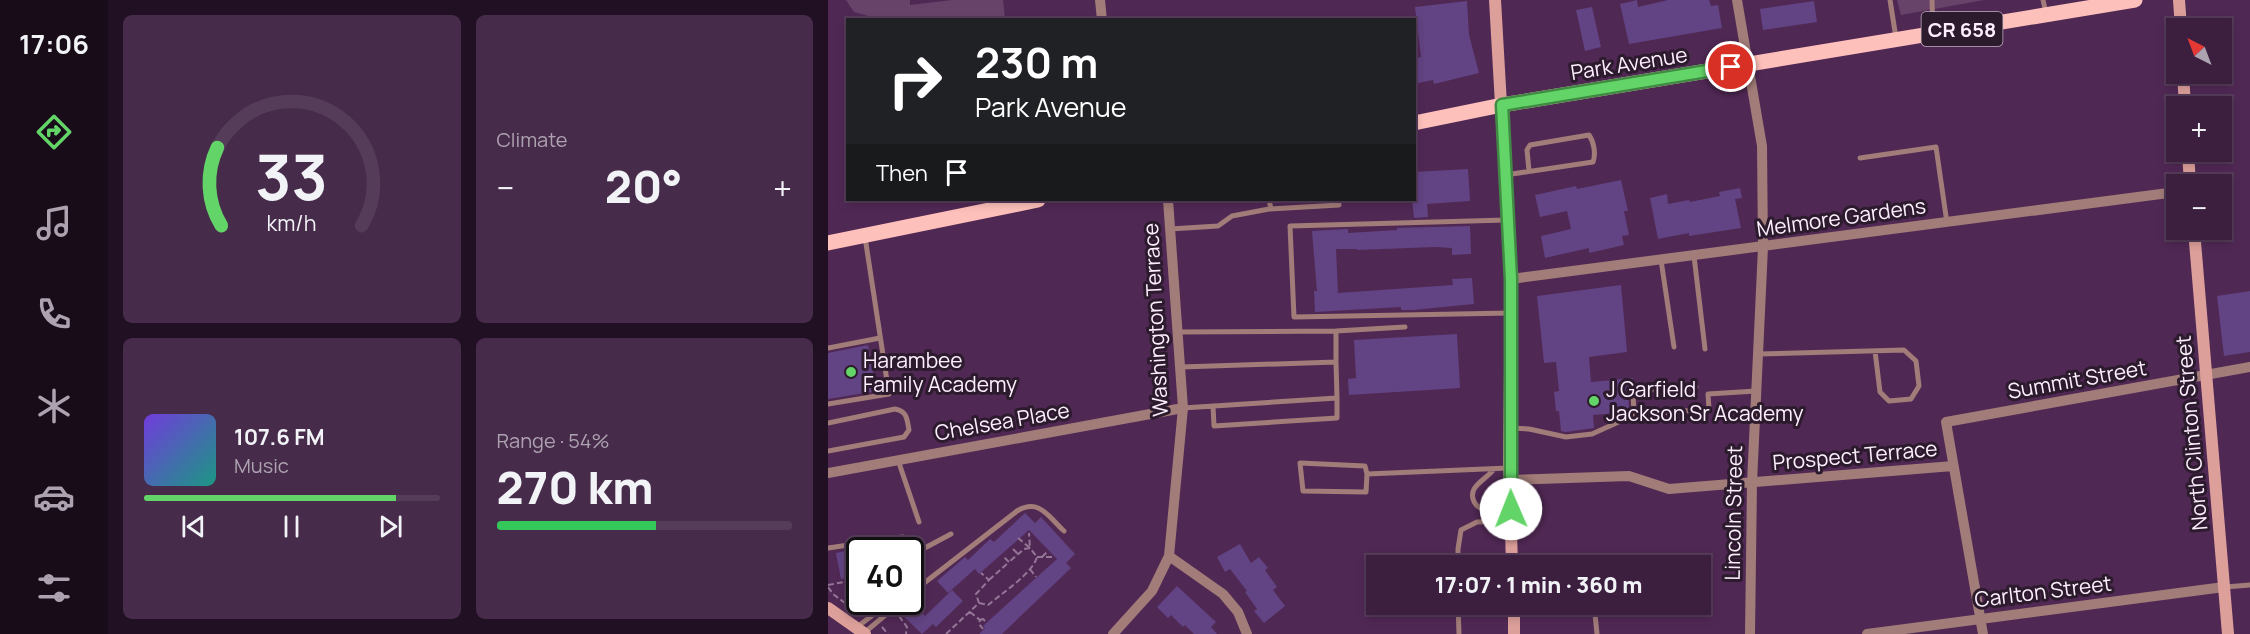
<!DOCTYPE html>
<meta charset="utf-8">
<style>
:root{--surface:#3c1e3f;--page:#472b4a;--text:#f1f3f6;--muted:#aca2b0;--line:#553c59;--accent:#63d468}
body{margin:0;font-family:Manrope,sans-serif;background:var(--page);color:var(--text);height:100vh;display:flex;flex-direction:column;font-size:22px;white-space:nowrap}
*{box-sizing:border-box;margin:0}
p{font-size:20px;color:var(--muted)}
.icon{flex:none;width:33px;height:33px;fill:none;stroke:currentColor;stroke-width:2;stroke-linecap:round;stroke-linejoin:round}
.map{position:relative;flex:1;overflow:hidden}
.sheet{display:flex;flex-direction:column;gap:15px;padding:15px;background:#211023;width:720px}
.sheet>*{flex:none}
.hud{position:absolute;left:18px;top:18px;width:570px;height:183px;border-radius:0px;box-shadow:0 3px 9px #0003,0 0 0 2px var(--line);background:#202124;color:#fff;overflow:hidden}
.needle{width:39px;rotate:318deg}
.buttons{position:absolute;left:1338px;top:18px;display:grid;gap:12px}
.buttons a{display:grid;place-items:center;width:66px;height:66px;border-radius:0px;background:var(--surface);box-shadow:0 3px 9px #0003,0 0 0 2px var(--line);font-size:30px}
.speed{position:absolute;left:18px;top:537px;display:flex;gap:12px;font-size:30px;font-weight:700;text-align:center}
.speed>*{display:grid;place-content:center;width:78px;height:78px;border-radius:50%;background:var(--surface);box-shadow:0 3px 9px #0003,0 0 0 2px var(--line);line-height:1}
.speed .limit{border:3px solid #111;border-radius:9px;background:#fff;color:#111}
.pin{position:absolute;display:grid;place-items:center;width:51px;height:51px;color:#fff;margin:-26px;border:3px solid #fff;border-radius:50%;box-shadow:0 2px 6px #0007}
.me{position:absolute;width:66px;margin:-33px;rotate:359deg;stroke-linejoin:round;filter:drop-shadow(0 0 4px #0008)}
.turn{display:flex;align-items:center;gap:21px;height:126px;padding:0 30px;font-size:27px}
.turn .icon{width:78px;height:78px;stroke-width:2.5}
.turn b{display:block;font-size:42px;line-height:51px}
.then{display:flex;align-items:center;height:57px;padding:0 30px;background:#0003;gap:12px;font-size:22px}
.big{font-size:45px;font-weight:800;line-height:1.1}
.sheet .tile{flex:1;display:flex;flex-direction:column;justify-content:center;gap:9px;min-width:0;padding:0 21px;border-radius:9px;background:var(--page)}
.sheet .dial{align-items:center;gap:0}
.dial svg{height:156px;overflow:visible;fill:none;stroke:var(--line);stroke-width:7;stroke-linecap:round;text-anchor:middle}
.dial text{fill:var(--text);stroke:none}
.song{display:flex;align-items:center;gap:18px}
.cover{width:72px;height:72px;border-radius:9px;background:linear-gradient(135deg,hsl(260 70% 55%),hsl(170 70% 35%))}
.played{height:6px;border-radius:3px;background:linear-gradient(90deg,var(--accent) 85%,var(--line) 85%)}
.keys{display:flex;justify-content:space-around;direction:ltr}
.heat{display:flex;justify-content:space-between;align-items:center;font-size:33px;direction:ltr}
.charge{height:9px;border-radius:4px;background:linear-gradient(90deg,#34c759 54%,var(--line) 0)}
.sheet .tiles{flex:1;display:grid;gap:15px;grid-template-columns:repeat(2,1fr)}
.trip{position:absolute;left:538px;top:555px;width:345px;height:60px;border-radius:0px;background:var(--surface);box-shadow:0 3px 9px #0003,0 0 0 2px var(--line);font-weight:800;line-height:60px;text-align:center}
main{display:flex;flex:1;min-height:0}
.dock{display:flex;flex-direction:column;width:108px;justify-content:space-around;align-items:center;background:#180c19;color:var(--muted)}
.dock .icon{width:42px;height:42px}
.dock .selected{color:var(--accent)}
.dock b{font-size:27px;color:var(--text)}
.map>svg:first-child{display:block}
</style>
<main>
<nav class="dock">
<b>17:06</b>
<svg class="icon selected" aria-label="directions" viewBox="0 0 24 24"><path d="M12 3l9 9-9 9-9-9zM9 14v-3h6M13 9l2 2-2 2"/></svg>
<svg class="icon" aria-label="music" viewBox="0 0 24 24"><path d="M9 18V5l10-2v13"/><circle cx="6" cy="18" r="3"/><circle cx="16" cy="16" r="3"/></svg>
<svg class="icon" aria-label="phone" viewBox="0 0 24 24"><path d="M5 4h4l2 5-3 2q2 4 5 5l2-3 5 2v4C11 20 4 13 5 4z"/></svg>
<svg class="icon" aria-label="climate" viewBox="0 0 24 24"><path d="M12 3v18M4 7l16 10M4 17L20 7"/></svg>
<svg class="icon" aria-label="car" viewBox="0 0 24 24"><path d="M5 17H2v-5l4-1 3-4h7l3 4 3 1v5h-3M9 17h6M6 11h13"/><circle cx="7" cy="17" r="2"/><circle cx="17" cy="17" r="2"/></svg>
<svg class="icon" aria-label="filters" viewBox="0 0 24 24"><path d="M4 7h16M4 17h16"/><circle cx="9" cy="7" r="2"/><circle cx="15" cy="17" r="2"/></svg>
</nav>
<section class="sheet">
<div class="tiles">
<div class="tile dial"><svg viewBox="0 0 100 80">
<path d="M14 69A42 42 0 1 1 86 69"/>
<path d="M14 69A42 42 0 0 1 12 29" stroke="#63d468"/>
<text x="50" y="56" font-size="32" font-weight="700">33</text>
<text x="50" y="72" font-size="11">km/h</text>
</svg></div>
<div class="tile"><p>Climate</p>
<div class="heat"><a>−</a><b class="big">20°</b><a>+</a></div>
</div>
<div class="tile">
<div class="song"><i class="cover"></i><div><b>107.6 FM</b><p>Music</p></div></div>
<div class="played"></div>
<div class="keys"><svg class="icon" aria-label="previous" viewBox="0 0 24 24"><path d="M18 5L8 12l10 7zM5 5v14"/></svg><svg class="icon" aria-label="pause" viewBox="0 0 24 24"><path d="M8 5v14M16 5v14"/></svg><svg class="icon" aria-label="next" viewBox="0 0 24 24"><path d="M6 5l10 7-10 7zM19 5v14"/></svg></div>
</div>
<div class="tile"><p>Range · 54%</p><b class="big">270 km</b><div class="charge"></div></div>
</div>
</section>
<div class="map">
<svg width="1422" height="634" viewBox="0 0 1422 634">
<rect width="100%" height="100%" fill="#502854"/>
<path fill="#67436a" d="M18,0H82V5L124,0H175L177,19H50L26,12Z
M1069,0H1156L1073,15Z"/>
<path fill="#624383" d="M809,0L810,7L840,0H881L883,6L890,5L894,28L801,44L792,4Z
M639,1L641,35L651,73L606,84L605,80L586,84V58L593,57L587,7Z
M986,1L989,22L935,30L932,9Z
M764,7L773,47L757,51L748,10Z
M640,169L642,201L599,204L600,217L586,218L584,200H586V172Z
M793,180L800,211H796L801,235L794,236L796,245L761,253V248L717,258L713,236L743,229L739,211L712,217L707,195L748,186L749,189Z
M912,188L914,198L907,199L913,228L861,236V233L830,239L822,198L839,194L840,204L861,200L862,202L892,196L891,192Z
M642,226L643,254L624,255V248L607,247L529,250V249H508L510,293L625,285L624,279L644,278L646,304L585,310H573V307L487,312L486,291H489L484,231L520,229V233L569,230V228Z
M793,285L799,352L761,357L763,382L805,378V386L800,391L801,412L765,415L766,428L738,432L733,431L731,411H728L726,392L731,391L728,362L716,363L709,296Z
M1422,291V352L1396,356L1389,296Z
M629,334L632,388L521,395L520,379L528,378L526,340Z
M40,345L49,391L0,399V353Z
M197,513L207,523L213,517L247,554L238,563L243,568L174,634H151L157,628L155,626L229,559L201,530L151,574L147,569L120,593L109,581L137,557L140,560L162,539L166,542Z
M412,544L423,563L431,557L440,568L437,570L449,587L445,590L457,606L436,623L426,611L429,609L417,592L419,591L402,569L397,572L389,557Z
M32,548V575L13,579L8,553Z
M349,586L388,622L383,627L389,634H366L357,625L355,627L343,615L340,618L329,607Z
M124,590L135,601L108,627L105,624L94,634L71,612L83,600L97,616Z"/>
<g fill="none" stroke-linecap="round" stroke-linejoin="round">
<path stroke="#947697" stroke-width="2" stroke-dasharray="6 3" stroke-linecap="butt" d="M190,538L202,548L201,533
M185,549L190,554
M209,557H227
M214,557L219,552
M202,569L208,577
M161,580L181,562L175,556
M0,585L21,581L22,587
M0,587L5,594L17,603
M151,603L160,605C173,594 205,573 209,557L202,548L196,549L181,562
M34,611L17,602L22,587L36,612
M142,612L152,620L151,624L155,629
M71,616L79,627L78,634
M152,620L155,619L158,622
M54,627L60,634
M118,634L151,603L148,594L161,580L153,573"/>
<path stroke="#a27c78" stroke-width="5" d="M1062,0L1068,38
M1104,0L1105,31
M1215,0L1218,13
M1032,158L1108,147L1119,223
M677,175L765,162C768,154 766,142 761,135L702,145L699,150L701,171
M441,200L443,209
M678,220L462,226L466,317L683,313
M342,229L390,226L404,216L441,209L511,205L510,200
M866,256L877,349
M833,260L846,347
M508,331L577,327
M349,332L508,331V362
M0,348L52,338
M930,354L1076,350L1088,361L1091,386L1083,399L1061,401L1052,392L1047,351
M353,367L508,362L509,398L355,408
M0,404L61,394L37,237
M385,406L386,426L509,418V398
M806,415L805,391L868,387
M0,423L67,409C79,411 79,419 81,430L76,437L0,451
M682,428L701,429L738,437L764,434L806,415L881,409L880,394L928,391
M70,460L91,522
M666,469C660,477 651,481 646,489C644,493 644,495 645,499C650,515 670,510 683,509
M539,474L538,492L475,491L472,463L537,466L539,474L680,468
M0,548L75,537L89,542L93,550
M761,564V566
M630,566V549L633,530L649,522L682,521
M82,572L93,550L123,534
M1397,587L1422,585
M82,594L189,511C211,498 220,516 236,531
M630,604L631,634
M766,604L769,634
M29,627L62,602
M36,633L73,602"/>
<path stroke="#a27c78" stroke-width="10" d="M272,0L274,20
M909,0L934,146L935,247L924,483L922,634
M683,279L1348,192
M0,473L355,408
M682,480L801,476L841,489L1125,466
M341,556L395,594L410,612L419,634
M285,634L324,591L341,556L355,408L340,200
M1039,634L1396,587
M1155,634L1118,422L1422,367"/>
<path stroke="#dc9f9a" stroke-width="12" d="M667,0L683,279L681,459L684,566
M1351,0L1353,28
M1355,74L1357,106
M1360,152L1362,184
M1366,230L1400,634
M686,604V634
M0,608L37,634"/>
<path stroke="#fec0ba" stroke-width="15" d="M586,123L674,105L1307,0
M0,243L210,200"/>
</g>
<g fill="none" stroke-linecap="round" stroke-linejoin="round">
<g stroke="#408a44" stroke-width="15">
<path id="route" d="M683,509V279L674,105L903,67"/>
</g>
<use href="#route" stroke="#63d468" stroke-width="10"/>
</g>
<g fill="#63d468" stroke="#2c1a2d" stroke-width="2">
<circle cx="23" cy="372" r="6"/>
<circle cx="766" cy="401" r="6"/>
</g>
<g text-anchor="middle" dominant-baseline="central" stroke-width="6" stroke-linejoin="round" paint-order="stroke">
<rect fill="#2c1a2d" stroke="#bfafc0" stroke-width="1.5" x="1093.5" y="12" width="81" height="34" rx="4.5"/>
<g font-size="20" font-weight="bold" fill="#feefff">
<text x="1134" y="29">CR 658</text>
</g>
<g font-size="21" fill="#feefff" stroke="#2c1a2d">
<text transform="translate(801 63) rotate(-9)">Park Avenue</text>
<text transform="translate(1013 217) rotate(-8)">Melmore Gardens</text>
<text transform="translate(327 320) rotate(-93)">Washington Terrace</text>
<text transform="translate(1249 379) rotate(-10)">Summit Street</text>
<text transform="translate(174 421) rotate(-10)">Chelsea Place</text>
<text transform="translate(1363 433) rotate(-95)">North Clinton Street</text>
<text transform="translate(1027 455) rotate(-5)">Prospect Terrace</text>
<text transform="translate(905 513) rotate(-89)">Lincoln Street</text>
<text transform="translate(1215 591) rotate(-7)">Carlton Street</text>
</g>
<g font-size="21" fill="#feefff" stroke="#2c1a2d" text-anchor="start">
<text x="35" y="360">Harambee<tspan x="35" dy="24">Family Academy</tspan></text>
<text x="778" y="389">J Garfield<tspan x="778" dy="24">Jackson Sr Academy</tspan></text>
</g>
</g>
</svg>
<div class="buttons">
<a><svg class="needle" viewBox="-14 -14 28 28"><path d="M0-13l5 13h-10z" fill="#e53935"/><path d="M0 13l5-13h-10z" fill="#aca2b0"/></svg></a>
<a>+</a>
<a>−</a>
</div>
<div class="speed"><div class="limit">40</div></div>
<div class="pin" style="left:903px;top:67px;background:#d93025"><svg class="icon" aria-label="arrive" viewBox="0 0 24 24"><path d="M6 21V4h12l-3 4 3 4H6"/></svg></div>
<svg class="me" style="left:683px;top:509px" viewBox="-20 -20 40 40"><circle r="19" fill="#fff"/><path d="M0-13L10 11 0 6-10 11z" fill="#63d468"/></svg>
<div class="trip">17:07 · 1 min · 360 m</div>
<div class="hud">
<div class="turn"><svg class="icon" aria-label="right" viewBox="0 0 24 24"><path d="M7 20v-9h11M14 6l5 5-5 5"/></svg><div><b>230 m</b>Park Avenue</div></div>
<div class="then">Then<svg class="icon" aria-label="arrive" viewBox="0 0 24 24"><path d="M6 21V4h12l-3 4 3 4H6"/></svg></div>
</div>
</div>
</main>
